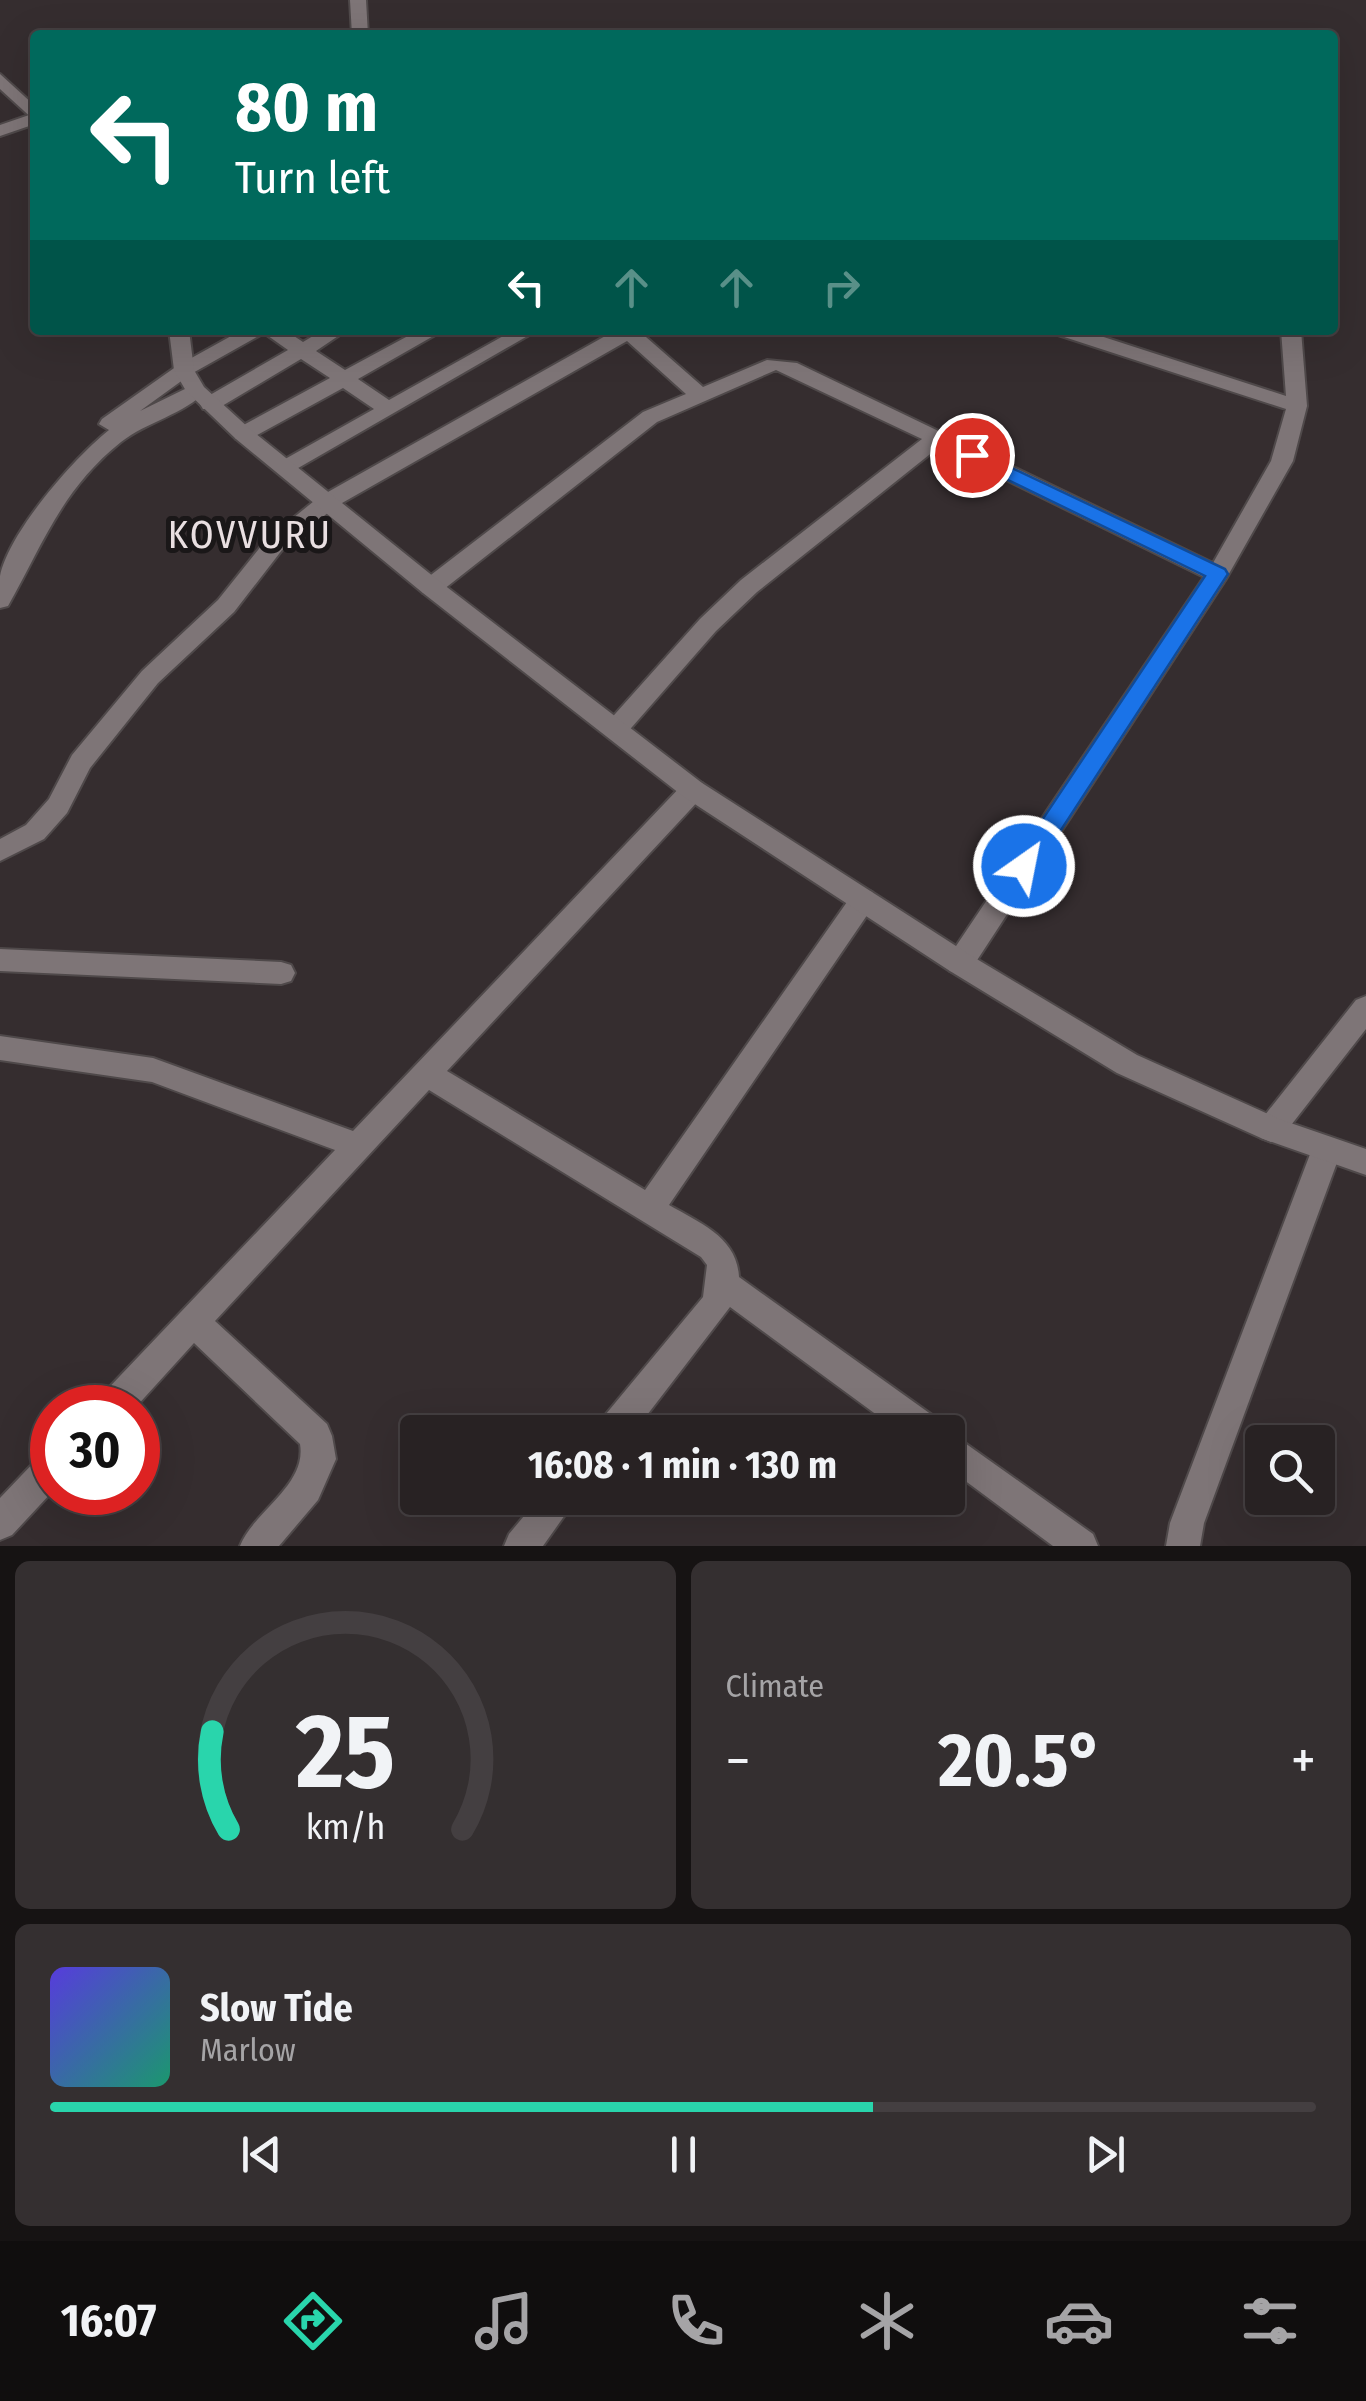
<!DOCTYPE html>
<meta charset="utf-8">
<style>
:root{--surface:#282223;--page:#342f30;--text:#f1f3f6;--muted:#a5a4a6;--line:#443f41;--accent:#29d5ac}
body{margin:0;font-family:"Fira Sans Condensed",sans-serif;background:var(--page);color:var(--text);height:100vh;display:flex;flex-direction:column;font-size:38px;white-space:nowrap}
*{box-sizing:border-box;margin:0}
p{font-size:32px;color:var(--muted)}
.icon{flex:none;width:55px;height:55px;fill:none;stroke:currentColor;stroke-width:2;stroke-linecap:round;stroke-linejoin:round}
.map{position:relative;height:1546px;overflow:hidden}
.sheet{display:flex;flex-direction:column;gap:15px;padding:15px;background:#161313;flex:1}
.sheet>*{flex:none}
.banner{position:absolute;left:30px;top:30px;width:1308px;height:305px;border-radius:10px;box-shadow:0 10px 40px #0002,0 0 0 2px var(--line);background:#00695c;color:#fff;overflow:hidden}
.tools{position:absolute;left:1245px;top:1425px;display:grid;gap:20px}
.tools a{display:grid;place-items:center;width:90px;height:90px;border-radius:10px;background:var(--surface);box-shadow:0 10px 40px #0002,0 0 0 2px var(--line);font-size:50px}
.speed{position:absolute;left:30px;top:1385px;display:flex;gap:20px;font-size:50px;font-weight:700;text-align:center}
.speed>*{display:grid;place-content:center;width:130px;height:130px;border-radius:50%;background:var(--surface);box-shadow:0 10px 40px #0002,0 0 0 2px var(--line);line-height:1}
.speed .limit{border:15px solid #d22;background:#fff;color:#111}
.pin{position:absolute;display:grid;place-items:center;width:85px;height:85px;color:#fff;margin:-42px;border:5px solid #fff;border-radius:50%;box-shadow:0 2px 10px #0007}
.me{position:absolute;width:110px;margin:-55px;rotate:33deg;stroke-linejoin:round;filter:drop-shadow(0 0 8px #0008)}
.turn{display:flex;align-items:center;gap:35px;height:210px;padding:0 40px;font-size:45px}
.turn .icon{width:130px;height:130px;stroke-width:2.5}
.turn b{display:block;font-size:70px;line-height:85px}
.lanes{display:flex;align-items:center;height:95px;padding:0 40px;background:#0003;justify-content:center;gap:50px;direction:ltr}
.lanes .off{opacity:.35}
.big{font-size:75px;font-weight:700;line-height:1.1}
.sheet .card{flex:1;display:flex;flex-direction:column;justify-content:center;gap:15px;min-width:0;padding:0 35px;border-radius:15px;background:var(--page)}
.sheet .dial{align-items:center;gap:0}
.dial svg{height:260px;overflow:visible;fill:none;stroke:var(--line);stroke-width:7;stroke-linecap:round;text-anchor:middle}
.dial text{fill:var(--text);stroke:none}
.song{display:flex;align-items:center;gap:30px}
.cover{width:120px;height:120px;border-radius:15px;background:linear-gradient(135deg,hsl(250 70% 55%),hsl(160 70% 35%))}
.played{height:10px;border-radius:5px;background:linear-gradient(90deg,var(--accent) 65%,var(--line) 65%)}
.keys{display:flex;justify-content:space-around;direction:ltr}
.heat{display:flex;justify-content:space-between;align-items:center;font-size:55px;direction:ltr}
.sheet .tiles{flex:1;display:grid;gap:15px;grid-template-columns:1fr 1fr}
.card:last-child{grid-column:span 2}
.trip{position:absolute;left:400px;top:1415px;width:565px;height:100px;border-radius:10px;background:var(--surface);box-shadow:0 10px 40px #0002,0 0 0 2px var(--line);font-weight:700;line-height:100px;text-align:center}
.tab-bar{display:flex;height:160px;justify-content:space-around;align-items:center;background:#100e0e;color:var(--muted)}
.tab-bar .icon{width:70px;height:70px}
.tab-bar .active{color:var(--accent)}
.tab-bar b{font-size:45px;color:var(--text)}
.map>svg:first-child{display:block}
</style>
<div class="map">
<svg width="1366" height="1546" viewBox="0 0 1366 1546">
<rect width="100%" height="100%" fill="#352d2f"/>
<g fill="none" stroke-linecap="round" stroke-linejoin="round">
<g stroke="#4f494a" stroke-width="4">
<path id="street" d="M350,0H366L368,35H352Z
M35,113V124L0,136V125Z
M242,330H285L303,342L323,330H347L316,351L345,370L419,330H444L358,379L389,400L514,330H538L286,475L278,473L275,468L278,463L374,409L343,388L250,439H236L233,434L236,429L330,378L301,359L217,409H203L200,404L203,399L288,350L264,333L191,374L140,411L189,387L196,385L206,391C185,414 146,422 121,442C62,489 43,544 8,606L0,608C0,598 0,586 0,576C9,532 74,458 109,430L99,424L102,419L177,366Z
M616,330H638L703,387L767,360L797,363L1213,563L1271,461L1286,409L1055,334L1052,330H1082L1286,396L1281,330H1301L1307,406L1293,461L1226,579L970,971L960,974L950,971L946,963L950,955L1204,577L939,447L757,592L716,631L625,735H607L604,729L607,723L700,619L741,580L922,439L776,370L657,422L439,593H423L420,587L423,581L643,412L686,394L627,341L335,507L282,550L234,612L158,683L90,768L67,813L44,839L0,861V839L26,825L49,799L72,755L142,671L218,600L266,540L319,497Z
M693,780L702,783L706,790L702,797L447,1071L645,1190L854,892L863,889L872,892L876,900L872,908L669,1205C700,1223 737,1237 739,1277L939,1420L943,1432H900L730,1307L634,1432H597L601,1420L703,1297L707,1265L701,1257L429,1090L215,1321L327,1424L332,1436L336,1459L318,1500L279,1546H240C254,1511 307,1485 300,1444L194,1343L135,1408H96L100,1397L335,1150L152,1082L0,1060V1036L153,1058L353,1131L684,783Z
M0,949L281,962L291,965L295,973L291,981L281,984L0,971Z
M1366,996V1029L1281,1138L1271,1142L1261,1138L1256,1129L1261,1120L1356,1000Z
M1327,1136L1337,1140L1342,1149L1204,1523L1200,1546H1166L1170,1523L1312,1149L1317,1140Z
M948,1431L1093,1534L1098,1546H1053L948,1468Z
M52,1451V1492L12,1535L0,1540V1498L40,1456Z
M539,1498H577L543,1546H504L509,1534Z"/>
</g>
<g stroke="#4f494a" stroke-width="4">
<path id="secondary" d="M0,74L35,106V121L0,89Z
M169,330H189L194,370L204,387L250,429L439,581L702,783L970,955L1137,1055L1279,1119L1366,1149V1175L1261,1138L1117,1073L950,971L684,797L423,593L236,439L186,391L174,370Z"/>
</g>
<use href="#street" fill="#7e7577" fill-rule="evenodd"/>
<use href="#secondary" fill="#7e7577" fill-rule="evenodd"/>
</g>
<path fill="#1a73e8" stroke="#114b97" stroke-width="2.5" d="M972,449L1225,569L1228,574L1033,873H1016L1013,866L1016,859L1205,576L965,459L962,455Z"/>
<g text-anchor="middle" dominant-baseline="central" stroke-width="10" stroke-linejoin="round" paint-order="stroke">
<g font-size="38" letter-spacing="2.5" fill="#e9dfe1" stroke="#1a1718">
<text x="250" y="535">KOVVURU</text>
</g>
</g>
</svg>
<div class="tools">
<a><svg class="icon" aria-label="search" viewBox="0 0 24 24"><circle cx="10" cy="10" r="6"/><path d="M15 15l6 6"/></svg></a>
</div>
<div class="speed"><div class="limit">30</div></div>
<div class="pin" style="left:972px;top:455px;background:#d93025"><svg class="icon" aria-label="arrive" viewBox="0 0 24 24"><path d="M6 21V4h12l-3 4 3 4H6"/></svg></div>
<svg class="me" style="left:1024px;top:866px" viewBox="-20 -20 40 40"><circle r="17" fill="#1a73e8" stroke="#fff" stroke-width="3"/><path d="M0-11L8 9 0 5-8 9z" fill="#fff"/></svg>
<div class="trip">16:08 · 1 min · 130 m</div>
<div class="banner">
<div class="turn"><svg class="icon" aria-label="left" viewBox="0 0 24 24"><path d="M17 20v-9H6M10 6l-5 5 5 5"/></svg><div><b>80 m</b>Turn left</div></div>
<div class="lanes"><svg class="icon" aria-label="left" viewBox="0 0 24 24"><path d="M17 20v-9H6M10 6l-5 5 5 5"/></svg><svg class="icon off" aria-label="ahead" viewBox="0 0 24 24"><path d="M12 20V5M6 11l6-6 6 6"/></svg><svg class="icon off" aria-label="ahead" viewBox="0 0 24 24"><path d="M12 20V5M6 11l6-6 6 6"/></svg><svg class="icon off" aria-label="right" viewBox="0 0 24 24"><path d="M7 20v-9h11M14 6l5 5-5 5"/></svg></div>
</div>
</div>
<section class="sheet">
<div class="tiles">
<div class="card dial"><svg viewBox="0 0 100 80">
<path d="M14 69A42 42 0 1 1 86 69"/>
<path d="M14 69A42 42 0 0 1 9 39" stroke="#29d5ac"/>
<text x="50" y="56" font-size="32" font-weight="700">25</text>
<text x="50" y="72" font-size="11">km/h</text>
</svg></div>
<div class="card"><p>Climate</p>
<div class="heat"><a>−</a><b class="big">20.5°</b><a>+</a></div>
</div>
<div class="card">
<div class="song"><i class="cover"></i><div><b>Slow Tide</b><p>Marlow</p></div></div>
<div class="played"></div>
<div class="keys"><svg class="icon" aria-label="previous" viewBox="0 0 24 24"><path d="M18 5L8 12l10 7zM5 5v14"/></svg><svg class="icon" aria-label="pause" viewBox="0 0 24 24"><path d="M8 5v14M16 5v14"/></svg><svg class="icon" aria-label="next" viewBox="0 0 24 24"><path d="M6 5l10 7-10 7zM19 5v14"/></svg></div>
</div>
</div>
</section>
<nav class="tab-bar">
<b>16:07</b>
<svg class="icon active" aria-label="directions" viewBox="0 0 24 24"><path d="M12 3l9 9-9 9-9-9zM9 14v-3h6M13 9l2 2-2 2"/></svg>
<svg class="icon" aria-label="music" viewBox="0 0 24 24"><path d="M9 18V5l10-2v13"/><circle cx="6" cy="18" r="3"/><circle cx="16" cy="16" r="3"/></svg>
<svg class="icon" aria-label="phone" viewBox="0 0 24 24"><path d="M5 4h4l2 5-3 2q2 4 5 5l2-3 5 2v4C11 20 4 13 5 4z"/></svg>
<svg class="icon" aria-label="climate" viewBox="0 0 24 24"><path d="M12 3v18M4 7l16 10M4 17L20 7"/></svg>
<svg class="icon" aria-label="car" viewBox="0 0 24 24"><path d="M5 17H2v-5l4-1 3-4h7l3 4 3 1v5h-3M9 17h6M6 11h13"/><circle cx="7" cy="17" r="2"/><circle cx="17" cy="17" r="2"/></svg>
<svg class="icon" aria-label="filters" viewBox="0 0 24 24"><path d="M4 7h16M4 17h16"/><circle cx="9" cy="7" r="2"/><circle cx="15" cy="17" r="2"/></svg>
</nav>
